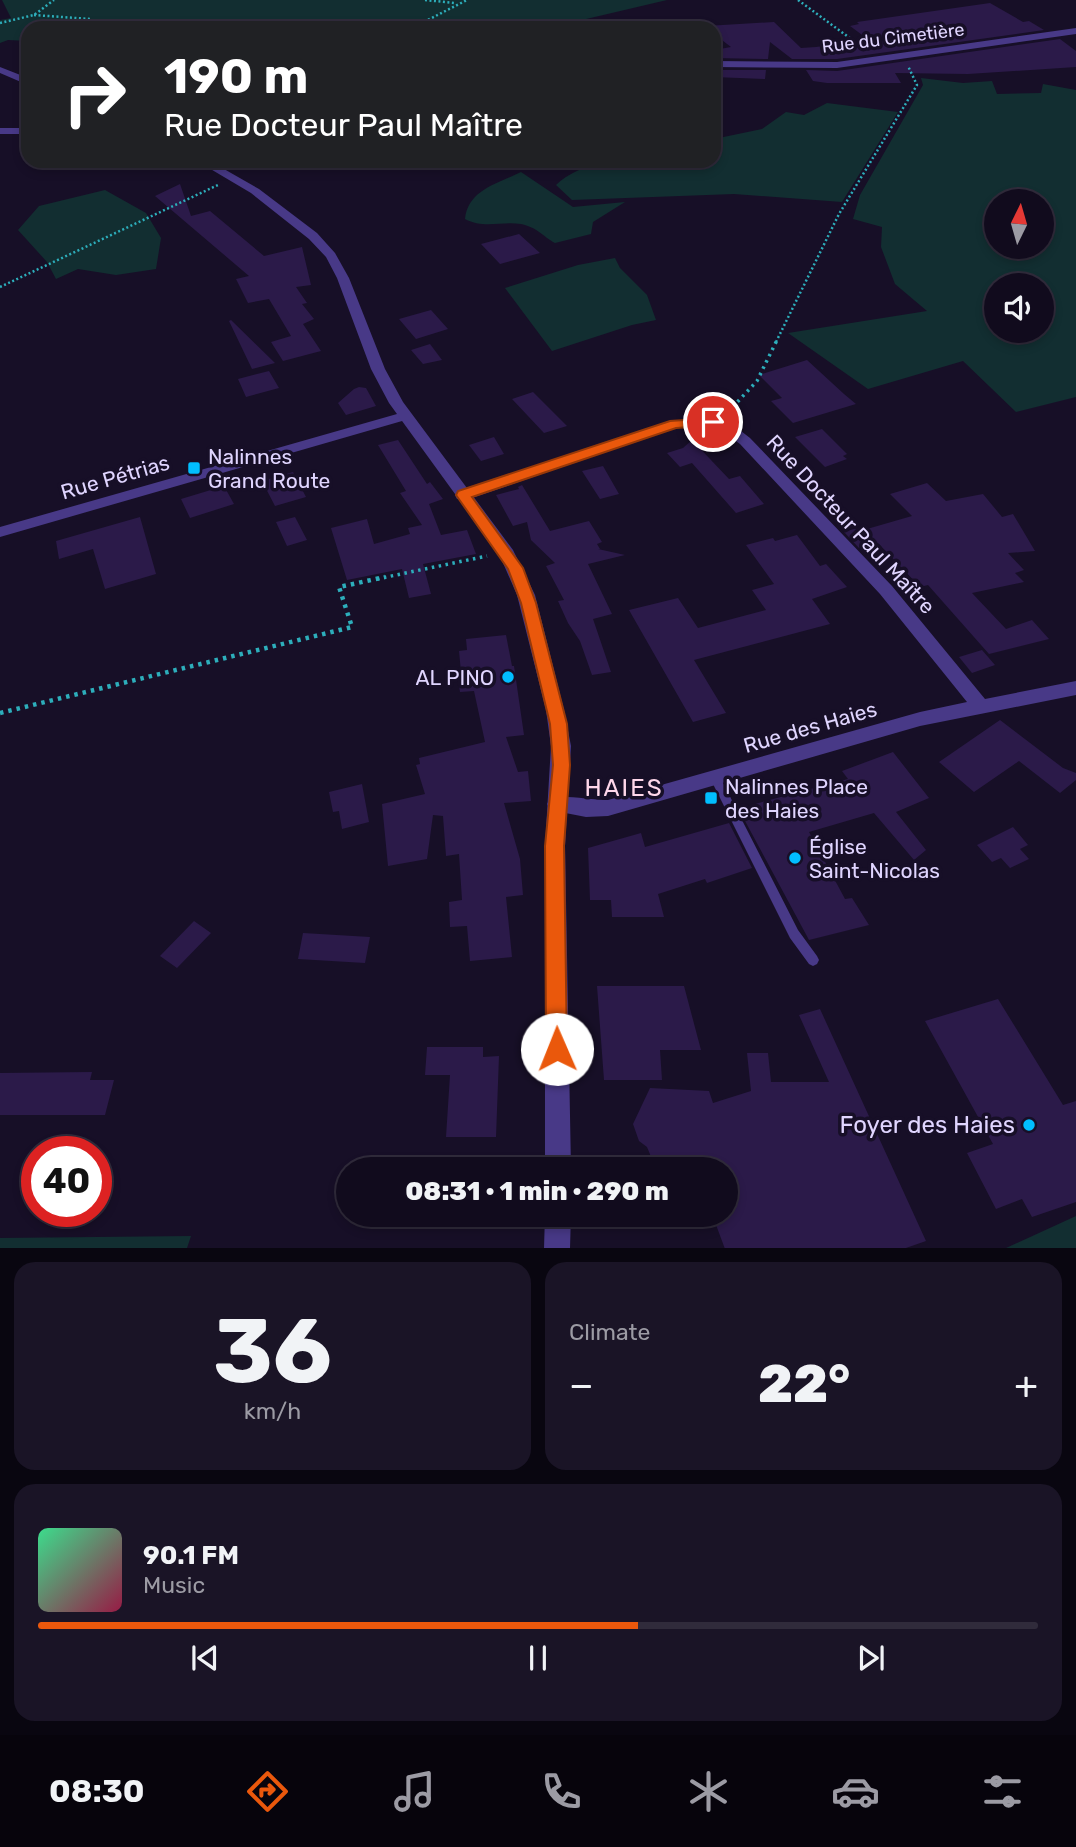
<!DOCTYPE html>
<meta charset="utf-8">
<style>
:root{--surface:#110b1d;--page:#1a1426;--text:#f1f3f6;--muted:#9c9ba4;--line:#302b3b;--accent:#ea580c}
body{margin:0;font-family:Rubik,sans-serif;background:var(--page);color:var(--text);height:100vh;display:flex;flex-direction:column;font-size:26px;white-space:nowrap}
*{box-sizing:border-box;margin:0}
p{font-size:23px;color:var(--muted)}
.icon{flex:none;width:38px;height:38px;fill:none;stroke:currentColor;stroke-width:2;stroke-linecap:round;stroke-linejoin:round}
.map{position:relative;height:1248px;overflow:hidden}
.sheet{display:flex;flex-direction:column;gap:14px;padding:14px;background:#090610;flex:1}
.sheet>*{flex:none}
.guide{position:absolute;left:21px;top:21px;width:700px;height:147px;border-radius:21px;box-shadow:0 4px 10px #0003,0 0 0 2px var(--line);background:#202124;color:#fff;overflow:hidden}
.needle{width:46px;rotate:5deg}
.fabs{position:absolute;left:984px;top:189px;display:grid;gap:14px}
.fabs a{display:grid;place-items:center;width:70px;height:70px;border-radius:50%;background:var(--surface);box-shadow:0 4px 10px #0003,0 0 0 2px var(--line);font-size:35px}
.speed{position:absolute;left:21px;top:1136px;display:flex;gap:14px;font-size:35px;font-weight:700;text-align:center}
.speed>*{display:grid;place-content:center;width:91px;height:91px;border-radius:50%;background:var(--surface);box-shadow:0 4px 10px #0003,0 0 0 2px var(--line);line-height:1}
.speed .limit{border:10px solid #d22;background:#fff;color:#111}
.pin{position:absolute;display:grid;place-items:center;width:60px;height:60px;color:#fff;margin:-30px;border:4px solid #fff;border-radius:50%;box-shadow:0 2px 7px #0007}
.me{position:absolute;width:77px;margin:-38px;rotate:359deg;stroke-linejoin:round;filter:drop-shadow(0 0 5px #0008)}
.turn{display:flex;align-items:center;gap:24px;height:147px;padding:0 28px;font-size:32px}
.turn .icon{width:91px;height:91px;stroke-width:2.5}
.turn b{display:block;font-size:49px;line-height:60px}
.big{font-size:52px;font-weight:800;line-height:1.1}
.sheet .tile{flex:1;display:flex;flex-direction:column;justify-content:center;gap:10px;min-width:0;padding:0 24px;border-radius:21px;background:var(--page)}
.sheet .dial{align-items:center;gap:0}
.dial b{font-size:91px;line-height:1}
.song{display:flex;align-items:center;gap:21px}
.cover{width:84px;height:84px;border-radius:10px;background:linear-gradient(135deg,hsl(150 70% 55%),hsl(340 70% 35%))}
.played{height:7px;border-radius:4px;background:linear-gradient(90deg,var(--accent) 60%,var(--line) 60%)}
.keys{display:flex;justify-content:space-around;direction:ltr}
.heat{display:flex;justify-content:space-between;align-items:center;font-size:38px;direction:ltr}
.sheet .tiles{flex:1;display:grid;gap:14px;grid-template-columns:1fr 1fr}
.tile:last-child{grid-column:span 2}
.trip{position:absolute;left:336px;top:1157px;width:402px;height:70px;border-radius:35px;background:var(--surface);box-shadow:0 4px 10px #0003,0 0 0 2px var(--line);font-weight:800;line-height:70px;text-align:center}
.tabs{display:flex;height:112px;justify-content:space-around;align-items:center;background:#07040c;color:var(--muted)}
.tabs .icon{width:49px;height:49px}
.tabs .current{color:var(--accent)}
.tabs b{font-size:32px;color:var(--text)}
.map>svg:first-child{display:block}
</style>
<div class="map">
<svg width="1076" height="1249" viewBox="0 0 1076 1249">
<rect width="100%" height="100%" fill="#170f27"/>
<path fill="#122e31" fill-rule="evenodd" d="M2,0H667L548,28H28V41L8,40L0,43V20L11,18Z
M921,78L963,83L992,81L997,94L1041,93L1043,84L1076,90V397L1016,412L963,361L868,389L788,333L927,311L895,284L881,247L882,227L853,219L860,195L923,85ZM1041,201V247H996V201ZM996,285H1041V331H996Z
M827,103L898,112L842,202L734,194L572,200L556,185C595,149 664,161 714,161V139L762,129L786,112L804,115Z
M521,172L573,207L625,202L593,222L591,234L555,243C542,236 539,228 521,224C501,221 484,229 465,219C468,190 497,184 521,172Z
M105,190L146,213L161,238L156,269L116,275L78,269L56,279L47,262L18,230L39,206Z
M615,258L620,268L647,295L656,320L632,325L552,351L505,288L578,265Z
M1076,1216V1248H1006Z
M191,1236L187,1248H0V1238Z"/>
<path fill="#2b1a49" d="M990,3L1023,22L1029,21L1044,30L837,59H792L770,42L768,59L714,58V50L731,47L714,34V28L706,26L774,22L801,48L816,47L869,40L850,26L859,24L857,22Z
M1060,39L1076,51V67L968,74L895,73L901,83H827L813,81L806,70L837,71Z
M714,70H766L765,79L714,77Z
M180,184L191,216L210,211L264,256L302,247L311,285L296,287L307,303L302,304L314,319L303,324L321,351L283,361L271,342L291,336L269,299L248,303L236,279L249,276L155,196Z
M519,234L540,253L500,264L481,244Z
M431,310L448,329L416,339L399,319Z
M231,320L275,363L252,369L229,321Z
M430,344L442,360L423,364L411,350Z
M807,360L844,394L856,404L793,423L771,401L782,398L759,375Z
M269,371L279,388L246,397L238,379Z
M359,387L366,388L376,406L346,415L338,403L354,389Z
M533,392L567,426L544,433L512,399Z
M822,429L847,454L843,456L847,459L825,467L795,437Z
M494,437L504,454L481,461L469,445Z
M398,440L427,484L430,482L443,499L429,504L441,535L467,530L476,554L423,564L431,594L409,598L402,569L347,580L331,528L367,519L374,544L410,534L408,528L422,525L400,493L406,491L378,445Z
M692,440L729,479L740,476L764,504L736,513L692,463L680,467L667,453L683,448Z
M603,466L619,494L600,499L582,471Z
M293,472L306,497L275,506L262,481Z
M927,483L946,501L983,494L1002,517L1013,514L1035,551L1008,553L1024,570L1015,573L1024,582L972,593L1006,629L1032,620L1049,639L989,654L928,585L920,587L878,543L859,548L844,532L864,526L867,529L912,516L890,494Z
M522,485L550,531L589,521L602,542L597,544L600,549H598L625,555L588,564L612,614L593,619L611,672L592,675L580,641L568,623L558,601L564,600L546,566L555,563L531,540L527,522L513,526L496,495L519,489L518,487Z
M224,486L234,504L190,518L181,499Z
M140,517L156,574L105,589L93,549L59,559L56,541Z
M295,517L307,540L287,546L276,522Z
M797,535L820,566L826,564L847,587L812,599L830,624L694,660L726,713L693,722L629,610L678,598L698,628L766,610L752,590L774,584L746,545L773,538L775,541Z
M506,635L512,666H514L524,735L506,737L518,772L528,771L531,801L504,803L520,859L523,895L506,897L512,957L470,961L467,926L450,927L449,902L462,900L459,854L446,856L443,816L433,815L427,859L388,866L382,804L425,794L416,765L420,764L419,758L485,742L474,691L460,692L457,672H461L459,651L467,650L466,639Z
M982,650L995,665L972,673L959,657Z
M1000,720L1063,768L1076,773V780L1060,793L1019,761L974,792L939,762Z
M893,752L929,798L896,812L926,850L914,860L874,813L809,832L845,899L852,898L869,925L809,940L744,819L761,814L755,804L848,779L842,771Z
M362,784L369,822L342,829L339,811L333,812L329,792Z
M729,823L752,868L707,883L705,879L658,894L664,917H612L611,900H590L588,848L641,833L645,847Z
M1013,827L1028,845L1020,849L1029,859L1010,868L1001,858L992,862L977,845Z
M194,921L211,933L177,968L160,956Z
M303,933L370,937L365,963L298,959Z
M597,986H684L701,1050H660L662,1080H604Z
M998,999L1063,1105L1076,1101V1202L1032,1217L1022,1199L996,1209L967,1153L993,1144L925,1021Z
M820,1009L926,1241L903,1249H725L712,1214H726V1169H656L647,1147L639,1141L633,1124L650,1088L709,1091L713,1103L751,1091L747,1053H768L771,1082H829L799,1015Z
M427,1047H483V1057L499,1056L496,1137H446L450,1075H425Z
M92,1072L90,1080H114L105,1115H0V1073Z"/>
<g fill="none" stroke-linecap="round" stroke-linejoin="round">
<path stroke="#2daebb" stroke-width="2.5" stroke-dasharray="2 2.5" stroke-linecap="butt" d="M425,0L455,3
M798,0L862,47
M34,15L90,19L100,28
M0,23L34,15L54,0
M412,28L467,0
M0,287L218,185
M776,342L839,214L917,85L908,66"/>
<path stroke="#2daebb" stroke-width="3.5" stroke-dasharray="2.5 4.5" stroke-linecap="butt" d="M728,412L757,381L777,340
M377,579L487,556"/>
<path stroke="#2daebb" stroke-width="4.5" stroke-dasharray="3.5 5" stroke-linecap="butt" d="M0,713L352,627L339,587L385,577"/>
<path fill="#483987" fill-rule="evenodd" d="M715,774L719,775L798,930L817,956L819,960L817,964L813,966L809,964L790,938L710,778L711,775Z"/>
<path fill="#483987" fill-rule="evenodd" d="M1076,28V34L837,68L714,67V61L837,62Z
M0,128H28V134H0Z
M228,161H244L218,171L213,168Z
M404,412L409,413L411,416L409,419L0,537V527Z
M713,418L732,424L750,438L892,586L985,699L1076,681V695L920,726L608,816L586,817L550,810L547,804L550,798C561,794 592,800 608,800L920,712L967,702L880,594L740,444C715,425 706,427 676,428L469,499H457L455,495L457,491L669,421Z"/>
<path fill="#483987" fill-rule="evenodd" d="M0,67L28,78V85L0,73Z
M197,161H210L259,189L317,233L335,253L349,278L385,369L403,402L513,550L535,595L564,710L571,746L565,846L571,1169H545V846L551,746L546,710L517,595L500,556L389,403L371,369L337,278L326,257L309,239L251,193Z
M545,1214H571L570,1249H544Z"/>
</g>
<path fill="#ea580c" stroke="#983908" stroke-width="2" d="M713,418L718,419V425L676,428L472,497L523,568L536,603L567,724L570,765L564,846L567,1049L564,1056L557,1059L549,1056L546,1049L545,846L553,765L550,724L521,603L508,569L456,495L458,491L670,421Z"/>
<g fill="#01beff" stroke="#170f27" stroke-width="2.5">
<rect x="187" y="461" width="14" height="14" rx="3.5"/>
<circle cx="508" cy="677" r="7"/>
<rect x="704" y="791" width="14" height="14" rx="3.5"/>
<circle cx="795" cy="858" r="7"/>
<circle cx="1029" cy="1125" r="7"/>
</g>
<g text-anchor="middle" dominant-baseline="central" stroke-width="7" stroke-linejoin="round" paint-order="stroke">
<g font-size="18" fill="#e0d5ff" stroke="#170f27">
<text transform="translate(893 38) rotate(-7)">Rue du Cimetière</text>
</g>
<g font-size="21" fill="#e0d5ff" stroke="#170f27" text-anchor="start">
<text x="208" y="456">Nalinnes<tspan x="208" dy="24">Grand Route</tspan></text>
<text x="494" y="677" text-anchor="end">AL PINO</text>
<text x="725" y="786">Nalinnes Place<tspan x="725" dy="24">des Haies</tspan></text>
<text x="809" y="846">Église<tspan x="809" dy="24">Saint-Nicolas</tspan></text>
</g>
<g font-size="21" fill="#e0d5ff" stroke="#170f27">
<text transform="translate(115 477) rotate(-16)">Rue Pétrias</text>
<text transform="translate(851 524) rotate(47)">Rue Docteur Paul Maître</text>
<text transform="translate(810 727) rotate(-16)">Rue des Haies</text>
</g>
<g font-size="24" letter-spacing="2" fill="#ffd7ea" stroke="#170f27">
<text x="624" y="788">HAIES</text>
</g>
<g font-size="24" fill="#e0d5ff" stroke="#170f27" text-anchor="end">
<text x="1015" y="1125">Foyer des Haies</text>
</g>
</g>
</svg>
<div class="fabs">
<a><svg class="needle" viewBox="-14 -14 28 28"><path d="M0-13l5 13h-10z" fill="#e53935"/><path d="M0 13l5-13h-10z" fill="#9c9ba4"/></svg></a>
<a><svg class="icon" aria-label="sound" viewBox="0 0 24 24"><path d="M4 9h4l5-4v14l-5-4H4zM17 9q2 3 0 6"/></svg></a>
</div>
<div class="speed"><div class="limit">40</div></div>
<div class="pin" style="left:713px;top:422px;background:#d93025"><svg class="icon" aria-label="arrive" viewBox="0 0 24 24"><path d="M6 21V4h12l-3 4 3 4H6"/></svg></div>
<svg class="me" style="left:557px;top:1049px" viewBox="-20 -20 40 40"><circle r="19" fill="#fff"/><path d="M0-13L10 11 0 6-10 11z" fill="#ea580c"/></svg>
<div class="trip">08:31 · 1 min · 290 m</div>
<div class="guide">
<div class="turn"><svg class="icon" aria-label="right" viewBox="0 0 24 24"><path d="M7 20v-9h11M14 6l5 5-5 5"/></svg><div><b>190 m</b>Rue Docteur Paul Maître</div></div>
</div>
</div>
<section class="sheet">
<div class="tiles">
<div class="tile dial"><b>36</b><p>km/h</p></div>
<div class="tile"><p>Climate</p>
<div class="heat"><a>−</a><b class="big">22°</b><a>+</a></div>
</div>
<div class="tile">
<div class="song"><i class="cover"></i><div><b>90.1 FM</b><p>Music</p></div></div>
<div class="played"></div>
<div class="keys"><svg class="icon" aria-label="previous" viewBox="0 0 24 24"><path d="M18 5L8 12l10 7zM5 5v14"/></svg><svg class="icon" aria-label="pause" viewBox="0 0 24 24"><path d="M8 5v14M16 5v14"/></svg><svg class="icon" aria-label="next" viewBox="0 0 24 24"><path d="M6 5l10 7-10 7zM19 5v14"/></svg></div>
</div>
</div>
</section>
<nav class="tabs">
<b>08:30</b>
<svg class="icon current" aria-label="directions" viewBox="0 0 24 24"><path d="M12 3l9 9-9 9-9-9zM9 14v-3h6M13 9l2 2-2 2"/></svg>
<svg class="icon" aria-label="music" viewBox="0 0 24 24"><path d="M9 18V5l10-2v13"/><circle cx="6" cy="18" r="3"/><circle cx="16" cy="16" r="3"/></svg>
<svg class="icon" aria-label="phone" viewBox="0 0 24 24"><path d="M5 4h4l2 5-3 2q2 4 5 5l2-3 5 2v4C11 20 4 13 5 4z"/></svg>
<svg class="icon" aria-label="climate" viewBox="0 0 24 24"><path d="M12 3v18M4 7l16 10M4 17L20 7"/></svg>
<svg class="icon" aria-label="car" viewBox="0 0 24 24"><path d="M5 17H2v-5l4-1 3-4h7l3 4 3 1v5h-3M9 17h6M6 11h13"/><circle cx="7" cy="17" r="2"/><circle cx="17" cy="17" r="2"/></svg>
<svg class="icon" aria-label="filters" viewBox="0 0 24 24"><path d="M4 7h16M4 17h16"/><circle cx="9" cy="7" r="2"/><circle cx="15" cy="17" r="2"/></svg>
</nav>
